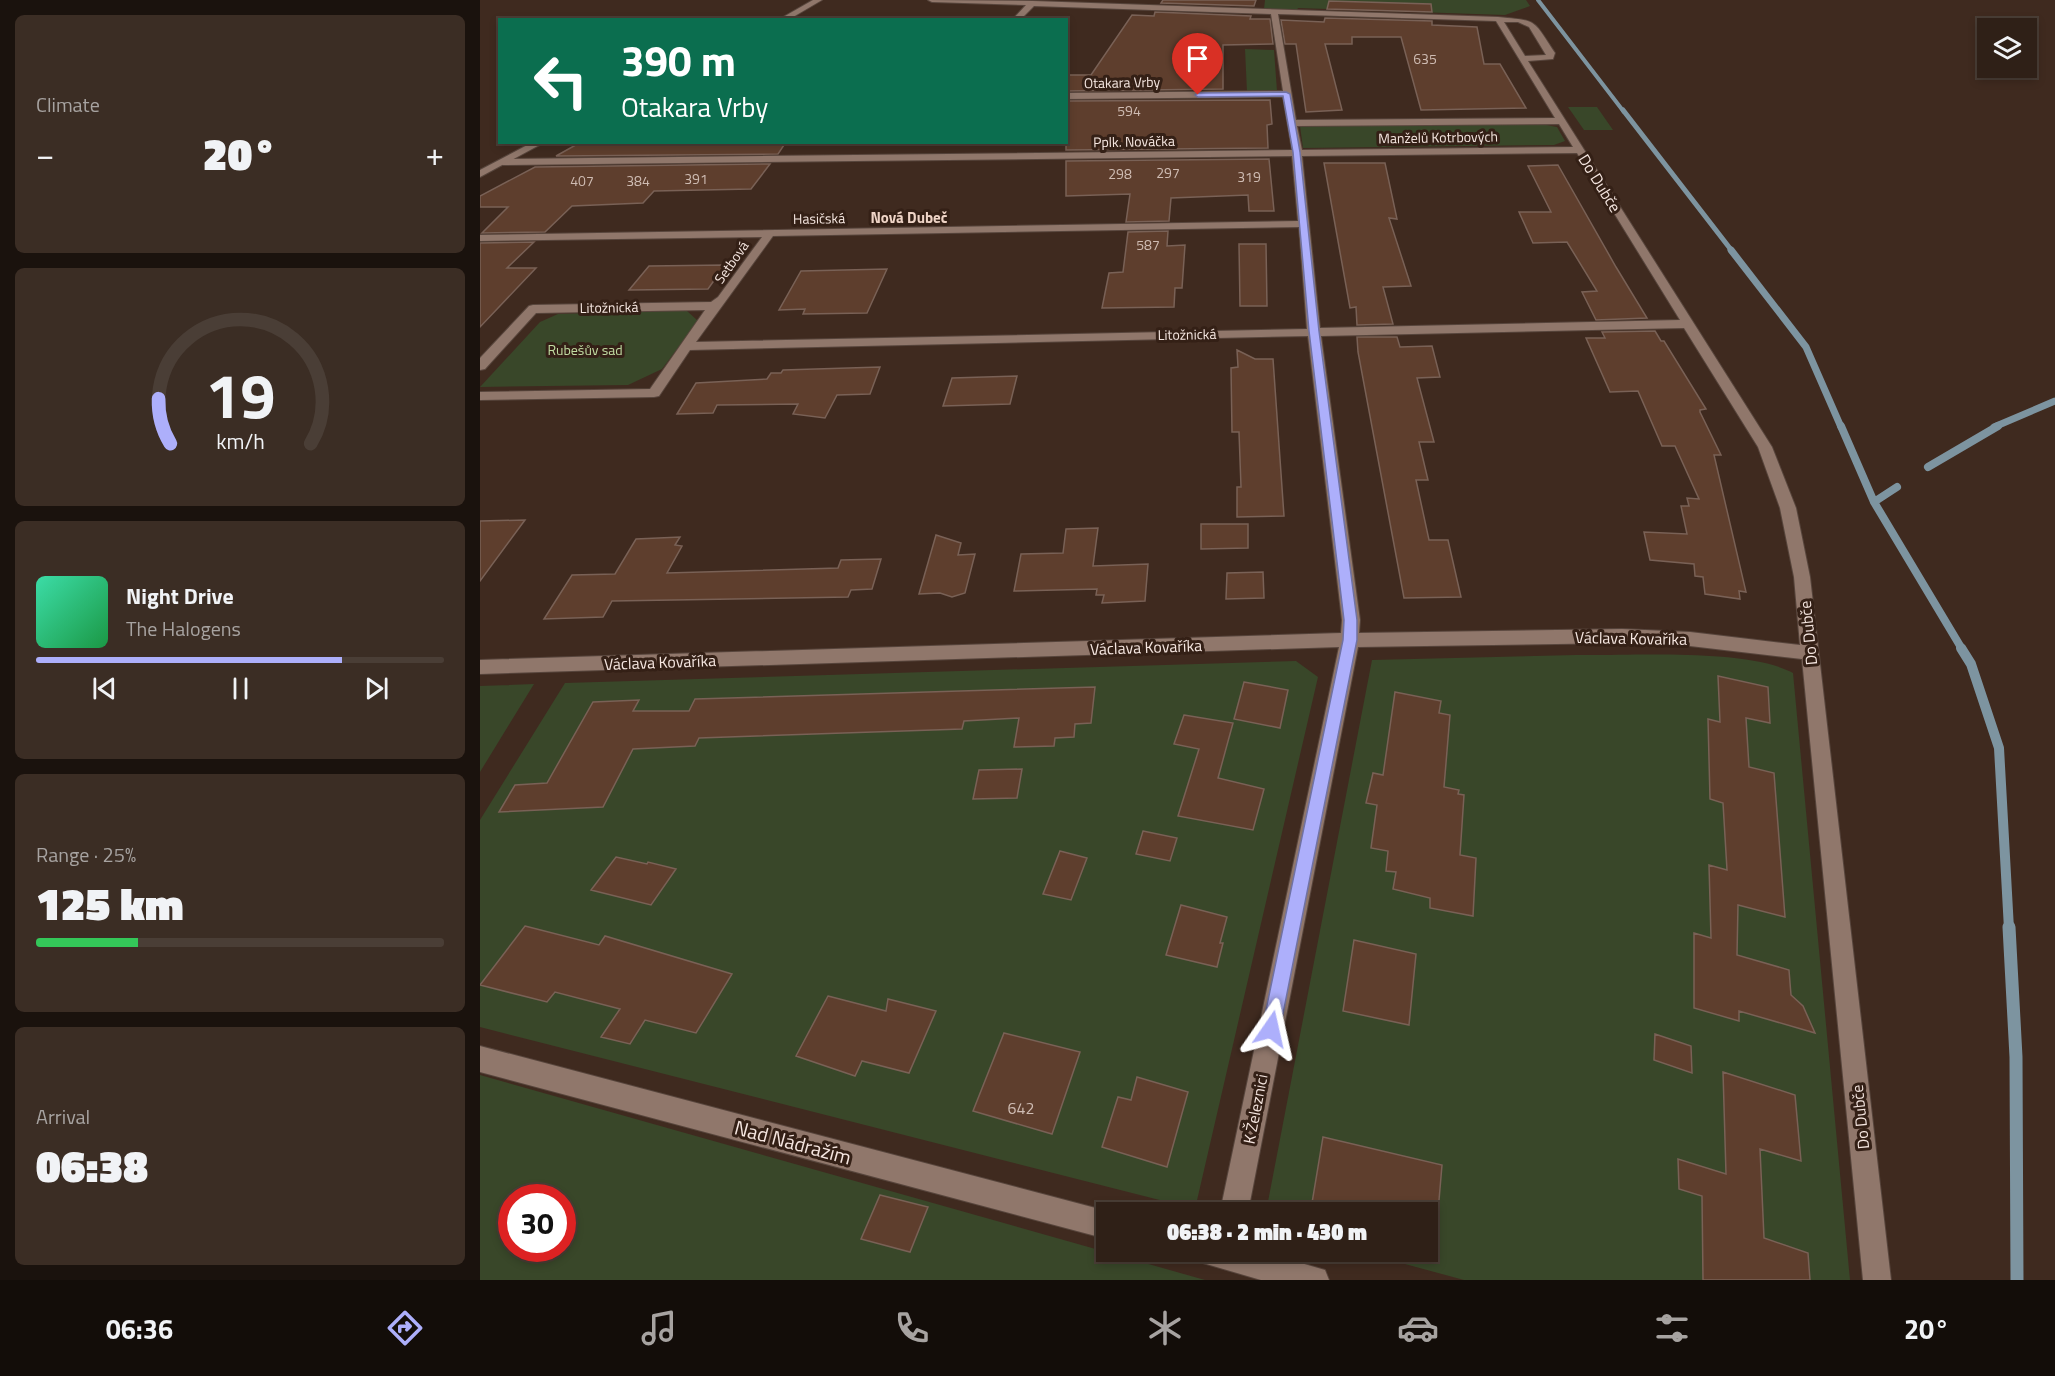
<!DOCTYPE html>
<meta charset="utf-8">
<style>
:root{--surface:#2f2017;--page:#3b2d24;--text:#f1f3f6;--muted:#a7a3a1;--line:#4a3e36;--accent:#adaffb}
body{margin:0;font-family:"Titillium Web",sans-serif;background:var(--page);color:var(--text);height:100vh;display:flex;flex-direction:column;font-size:22px;white-space:nowrap}
*{box-sizing:border-box;margin:0}
p{font-size:20px;color:var(--muted)}
.icon{flex:none;width:33px;height:33px;fill:none;stroke:currentColor;stroke-width:2;stroke-linecap:round;stroke-linejoin:round}
.map{position:relative;flex:1;overflow:hidden}
.sheet{display:flex;flex-direction:column;gap:15px;padding:15px;background:#1a120d;width:480px}
.sheet>*{flex:none}
.banner{position:absolute;left:18px;top:18px;width:570px;height:126px;border-radius:0px;box-shadow:0 3px 9px #0003,0 0 0 2px var(--line);background:#0b6e4f;color:#fff;overflow:hidden}
.fabs{position:absolute;left:1497px;top:18px;display:grid;gap:12px}
.fabs a{display:grid;place-items:center;width:60px;height:60px;border-radius:0px;background:var(--surface);box-shadow:0 3px 9px #0003,0 0 0 2px var(--line);font-size:30px}
.speed{position:absolute;left:18px;top:1184px;display:flex;gap:12px;font-size:30px;font-weight:700;text-align:center}
.speed>*{display:grid;place-content:center;width:78px;height:78px;border-radius:50%;background:var(--surface);box-shadow:0 3px 9px #0003,0 0 0 2px var(--line);line-height:1}
.speed .limit{border:9px solid #d22;background:#fff;color:#111}
.pin{position:absolute;display:grid;place-items:center;width:51px;height:51px;color:#fff;margin:-62px -26px;border-radius:50% 50% 50% 0;rotate:-45deg;box-shadow:0 0 6px #0007}
.pin .icon{rotate:45deg}
.me{position:absolute;width:66px;margin:-33px;rotate:11deg;stroke-linejoin:round;filter:drop-shadow(0 0 4px #0008)}
.turn{display:flex;align-items:center;gap:21px;height:126px;padding:0 24px;font-size:27px}
.turn .icon{width:78px;height:78px;stroke-width:2.5}
.turn b{display:block;font-size:42px;line-height:51px}
.big{font-size:45px;font-weight:800;line-height:1.1}
.sheet .card{flex:1;display:flex;flex-direction:column;justify-content:center;gap:9px;min-width:0;padding:0 21px;border-radius:9px;background:var(--page)}
.sheet .dial{align-items:center;gap:0}
.dial svg{height:156px;overflow:visible;fill:none;stroke:var(--line);stroke-width:7;stroke-linecap:round;text-anchor:middle}
.dial text{fill:var(--text);stroke:none}
.song{display:flex;align-items:center;gap:18px}
.cover{width:72px;height:72px;border-radius:9px;background:linear-gradient(135deg,hsl(160 70% 55%),hsl(140 70% 35%))}
.played{height:6px;border-radius:3px;background:linear-gradient(90deg,var(--accent) 75%,var(--line) 75%)}
.keys{display:flex;justify-content:space-around;direction:ltr}
.heat{display:flex;justify-content:space-between;align-items:center;font-size:33px;direction:ltr}
.charge{height:9px;border-radius:4px;background:linear-gradient(90deg,#34c759 25%,var(--line) 0)}
.trip{position:absolute;left:616px;top:1202px;width:342px;height:60px;border-radius:0px;background:var(--surface);box-shadow:0 3px 9px #0003,0 0 0 2px var(--line);font-weight:800;line-height:60px;text-align:center}
.dock{display:flex;height:96px;justify-content:space-around;align-items:center;background:#130d09;color:var(--muted)}
.dock .icon{width:42px;height:42px}
.dock .selected{color:var(--accent)}
.dock b{font-size:27px;color:var(--text)}
main{display:flex;flex:1;min-height:0}
.map>svg:first-child{display:block}
</style>
<main>
<section class="sheet">
<div class="card"><p>Climate</p>
<div class="heat"><a>−</a><b class="big">20°</b><a>+</a></div>
</div>
<div class="card dial"><svg viewBox="0 0 100 80">
<path d="M14 69A42 42 0 1 1 86 69"/>
<path d="M14 69A42 42 0 0 1 8 46" stroke="#adaffb"/>
<text x="50" y="56" font-size="32" font-weight="700">19</text>
<text x="50" y="72" font-size="11">km/h</text>
</svg></div>
<div class="card">
<div class="song"><i class="cover"></i><div><b>Night Drive</b><p>The Halogens</p></div></div>
<div class="played"></div>
<div class="keys"><svg class="icon" aria-label="previous" viewBox="0 0 24 24"><path d="M18 5L8 12l10 7zM5 5v14"/></svg><svg class="icon" aria-label="pause" viewBox="0 0 24 24"><path d="M8 5v14M16 5v14"/></svg><svg class="icon" aria-label="next" viewBox="0 0 24 24"><path d="M6 5l10 7-10 7zM19 5v14"/></svg></div>
</div>
<div class="card"><p>Range · 25%</p><b class="big">125 km</b><div class="charge"></div></div>
<div class="card"><p>Arrival</p><b class="big">06:38</b></div>
</section>
<div class="map">
<svg width="1575" height="1280" viewBox="0 0 1575 1280">
<rect width="100%" height="100%" fill="#3f2a1f"/>
<path fill="#394729" fill-rule="evenodd" d="M785,0H1046L1050,6L1025,15L818,8L817,10L784,9Z
M765,49L794,50L797,91L767,92Z
M1088,107H1117L1133,130H1104Z
M1061,124L1077,127L1085,141L1074,145L823,148L820,126Z
M206,310L218,321L182,369L148,385L0,387L60,322L78,314Z
M1096,655C1150,656 1268,648 1313,673L1370,1280H984L877,1251H948V1212H786L892,660Z
M816,661L838,677L715,1209L0,1027V820L85,683Z
M54,684L0,772V686Z
M0,1075L725,1280H0ZM32,1197H82V1248H32Z"/>
<g fill="none" stroke-linecap="round" stroke-linejoin="round">
<path stroke="#7d94a0" stroke-width="4" d="M1058,0L1144,112"/>
<path stroke="#7d94a0" stroke-width="5" d="M1143,110L1252,251"/>
<path stroke="#7d94a0" stroke-width="7" d="M1251,250L1326,347L1361,427
M1514,427L1575,401"/>
<path stroke="#7d94a0" stroke-width="8" d="M1361,426L1394,502L1482,649
M1448,467L1518,426
M1394,502L1417,487"/>
<path stroke="#7d94a0" stroke-width="10" d="M1481,648L1491,664L1519,748L1529,929"/>
<path stroke="#7d94a0" stroke-width="13" d="M1529,927L1536,1057L1537,1280"/>
</g>
<path fill="#5e3e2d" stroke="#796156" stroke-width="1.5" d="M683,0H776L774,6L681,3Z
M849,1L951,4L952,12L847,9Z
M675,12L771,16L770,19H790L793,44L743,45V89L586,91V75H611L652,15L674,16Z
M845,18L952,21V25L997,27L1004,64H1020L1046,108L941,110L921,37H872V44H845L862,110L826,112L816,44H805L801,20L844,22Z
M790,100L792,124L787,125L788,148L586,150V101Z
M101,142H306L298,154L76,156Z
M789,159L794,211H769L768,195L691,198L689,221L646,222L650,194L586,196V161Z
M844,163H905L917,219L909,218L931,286L903,287L913,324L877,325L876,307L870,308Z
M290,164L271,189L174,191L163,203L92,206L65,232L2,233L28,207H0V196L55,167Z
M1078,165L1136,267L1167,318L1116,320L1102,292L1117,291L1087,242L1053,243L1039,212H1071L1048,166Z
M688,231L687,246L705,245L702,288H695L694,307L622,308L629,273L643,272L648,232Z
M54,242L27,268H56L0,327V243Z
M759,244H786L787,306H760Z
M245,265L228,289L149,290L169,266Z
M407,269L387,313L323,314L325,309L299,310L321,271Z
M1175,331L1181,341H1184L1226,409L1220,410V412L1241,455H1234L1266,592L1259,591L1260,599L1225,594L1223,577L1215,576L1214,564L1170,560L1164,532L1207,534L1201,506H1209L1207,498L1219,499L1195,446H1182L1158,391L1130,392L1106,338H1125L1122,332Z
M877,337H917L920,347L952,346L960,377L937,378L954,442H939L948,480H936L949,540H968L981,597L924,598L878,352Z
M757,350L775,359H793L804,516L757,517V487H761L759,432H752L751,368L758,367Z
M400,367L390,394L357,395L345,418L313,414L318,404L237,405L233,413L197,414L216,383L287,379L291,373H301L303,370Z
M537,376L530,404L463,406L472,378Z
M45,520L42,524L0,581V521Z
M721,524H768V548L721,549Z
M618,528L613,566L668,564L665,601L622,603L624,595H616L617,589L534,591L541,554L583,553L586,529Z
M456,535L481,543L478,555L495,554L485,593L472,597L460,593L439,594Z
M200,537L195,545L202,546L187,573L358,568L361,560L401,559L392,589L371,590L368,597L132,601L123,617L64,619L92,575L135,574L156,539Z
M783,572L784,598L746,599L747,573Z
M1238,676L1288,687L1290,723L1266,718L1269,767L1294,773L1305,917L1258,905L1257,955L1309,970L1311,995L1323,1006L1335,1033L1259,1011V1021L1214,1008V933L1231,938L1229,865L1247,870L1243,803L1230,799L1228,719L1240,722Z
M764,682L808,690L800,728L754,719Z
M615,687L611,723L595,724L594,737L575,738L574,746L534,747L539,718L484,721L482,729L219,738L215,746L153,749L123,807L19,812L35,785L67,783L113,702L159,700L153,711H209L215,699Z
M915,692L961,701L959,713L970,715L964,787L979,790L978,794L984,795L980,855L996,858L993,916L950,908V898L913,889L916,872L906,871L908,851L891,848L897,805L886,803L893,773L903,775Z
M704,715L753,723L738,778L784,789L773,830L698,816L719,749L694,744Z
M542,769L537,798L493,799L499,770Z
M663,831L697,838L690,861L656,854Z
M580,851L607,858L591,900L563,894Z
M136,857L167,864L168,862L196,869L171,905L111,890Z
M701,905L747,917L740,943H743L737,967L686,955Z
M45,926L119,945L125,936L252,974L216,1033L165,1020L150,1044L121,1037L140,1009L75,992L67,1002L0,985Z
M874,940L936,954L929,1025L863,1011Z
M348,996L406,1011L408,999L456,1011L429,1073L382,1061L375,1076L316,1056Z
M524,1033L600,1052L572,1134L493,1111Z
M1175,1034L1211,1046L1212,1073L1174,1060Z
M1243,1072L1315,1095L1321,1161L1280,1149L1284,1238L1328,1253L1330,1280H1223L1222,1196L1199,1189L1198,1159L1246,1174Z
M657,1077L708,1092L687,1167L622,1147L638,1097L651,1100Z
M843,1137L962,1165L958,1212H865L832,1203Z
M400,1195L448,1207L430,1252L381,1239Z"/>
<g fill="none" stroke-linecap="round" stroke-linejoin="round">
<g stroke="#57453c" stroke-width="2">
<path id="minor" d="M448,0L553,1L1018,17C1059,21 1052,19 1075,53L1073,59L1048,61L1292,447L1316,508L1330,577L1411,1280H1383L1322,659L1210,646L1142,643L878,647L768,1212H740L859,647L0,674V660L861,633L862,620L828,336L210,350L179,396L174,397L0,400V392L170,389L225,310L56,313L5,369L0,370V358L49,306L53,305L231,302L238,297L282,237L0,241V235L818,221L812,156L23,165L18,162L23,159L812,150L803,97L586,99V93L803,91L791,14L554,6L540,20H532L546,5L452,2ZM798,14L1016,21L1075,118L816,120ZM1024,22H1038L1049,27L1066,55L1045,56ZM1079,124L1093,147L822,150L817,126ZM1097,153L1200,320L840,328L822,156ZM819,227L827,329L216,342L293,236ZM1204,328L1278,447L1300,508L1314,577L1320,645L1210,632L1142,629L879,633L880,620L841,336Z
M0,1046L627,1211L629,1212H627V1239L0,1072Z
M712,1251H780L845,1270L849,1280H781L716,1261Z"/>
</g>
<g stroke="#57453c" stroke-width="2">
<path id="tertiary" d="M333,0H342L308,20H298Z
M53,142H65L0,177V170Z"/>
</g>
<use href="#minor" fill="#90776b" fill-rule="evenodd"/>
<use href="#tertiary" fill="#90776b" fill-rule="evenodd"/>
</g>
<path fill="#adaffb" stroke="#7072a3" stroke-width="1.5" d="M806,92L810,94L820,152L839,331L877,620V640L800,1029L798,1035L791,1038L785,1035L782,1029L863,640L864,620L829,331L813,152L803,96L718,97L715,95L718,93Z"/>
<g text-anchor="middle" dominant-baseline="central" stroke-width="6" stroke-linejoin="round" paint-order="stroke">
<g font-size="14" fill="#cfbcb3">
<text x="945" y="58">635</text>
<text x="649" y="110">594</text>
<text x="688" y="172">297</text>
<text x="640" y="173">298</text>
<text x="769" y="176">319</text>
<text x="216" y="178">391</text>
<text x="102" y="180">407</text>
<text x="158" y="180">384</text>
<text x="668" y="244">587</text>
</g>
<g font-size="14" fill="#f5e6e0" stroke="#342016">
<text transform="translate(642 82) rotate(-1)">Otakara Vrby</text>
<text transform="translate(958 137) rotate(-1)">Manželů Kotrbových</text>
<text transform="translate(654 141) rotate(-1)">Pplk. Nováčka</text>
<text transform="translate(339 218) rotate(-1)">Hasičská</text>
<text transform="translate(251 262) rotate(-55)">Setbová</text>
<text transform="translate(129 307) rotate(-1)">Litožnická</text>
<text transform="translate(707 334) rotate(-1)">Litožnická</text>
</g>
<g font-size="14" fill="#c1dca2" stroke="#342016">
<text x="105" y="349">Rubešův sad</text>
</g>
<g font-size="15" font-weight="bold" fill="#efd4c6" stroke="#342016">
<text x="429" y="217">Nová Dubeč</text>
</g>
<g font-size="16" fill="#f5e6e0" stroke="#342016">
<text transform="translate(1120 183) rotate(58)">Do Dubče</text>
<text transform="translate(1328 633) rotate(-96)">Do Dubče</text>
<text transform="translate(1151 638) rotate(1)">Václava Kovaříka</text>
<text transform="translate(666 647) rotate(-2)">Václava Kovaříka</text>
<text transform="translate(180 662) rotate(-2)">Václava Kovaříka</text>
<text transform="translate(775 1109) rotate(-79)">K Železnici</text>
<text transform="translate(1380 1117) rotate(-96)">Do Dubče</text>
</g>
<g font-size="16" fill="#cfbcb3">
<text x="541" y="1108">642</text>
</g>
<g font-size="20" fill="#f5e6e0" stroke="#342016">
<text transform="translate(313 1142) rotate(15)">Nad Nádražím</text>
</g>
</g>
</svg>
<div class="fabs">
<a><svg class="icon" aria-label="layers" viewBox="0 0 24 24"><path d="M12 4l9 5-9 5-9-5zM3 14l9 5 9-5"/></svg></a>
</div>
<div class="speed"><div class="limit">30</div></div>
<div class="pin" style="left:718px;top:95px;background:#d93025"><svg class="icon" aria-label="arrive" viewBox="0 0 24 24"><path d="M6 21V4h12l-3 4 3 4H6"/></svg></div>
<svg class="me" style="left:791px;top:1029px" viewBox="-20 -20 40 40"><path d="M0-17L14 15 0 8-14 15z" fill="#adaffb" stroke="#fff" stroke-width="4"/></svg>
<div class="trip">06:38 · 2 min · 430 m</div>
<div class="banner">
<div class="turn"><svg class="icon" aria-label="left" viewBox="0 0 24 24"><path d="M17 20v-9H6M10 6l-5 5 5 5"/></svg><div><b>390 m</b>Otakara Vrby</div></div>
</div>
</div>
</main>
<nav class="dock">
<b>06:36</b>
<svg class="icon selected" aria-label="directions" viewBox="0 0 24 24"><path d="M12 3l9 9-9 9-9-9zM9 14v-3h6M13 9l2 2-2 2"/></svg>
<svg class="icon" aria-label="music" viewBox="0 0 24 24"><path d="M9 18V5l10-2v13"/><circle cx="6" cy="18" r="3"/><circle cx="16" cy="16" r="3"/></svg>
<svg class="icon" aria-label="phone" viewBox="0 0 24 24"><path d="M5 4h4l2 5-3 2q2 4 5 5l2-3 5 2v4C11 20 4 13 5 4z"/></svg>
<svg class="icon" aria-label="climate" viewBox="0 0 24 24"><path d="M12 3v18M4 7l16 10M4 17L20 7"/></svg>
<svg class="icon" aria-label="car" viewBox="0 0 24 24"><path d="M5 17H2v-5l4-1 3-4h7l3 4 3 1v5h-3M9 17h6M6 11h13"/><circle cx="7" cy="17" r="2"/><circle cx="17" cy="17" r="2"/></svg>
<svg class="icon" aria-label="filters" viewBox="0 0 24 24"><path d="M4 7h16M4 17h16"/><circle cx="9" cy="7" r="2"/><circle cx="15" cy="17" r="2"/></svg>
<b>20°</b>
</nav>
